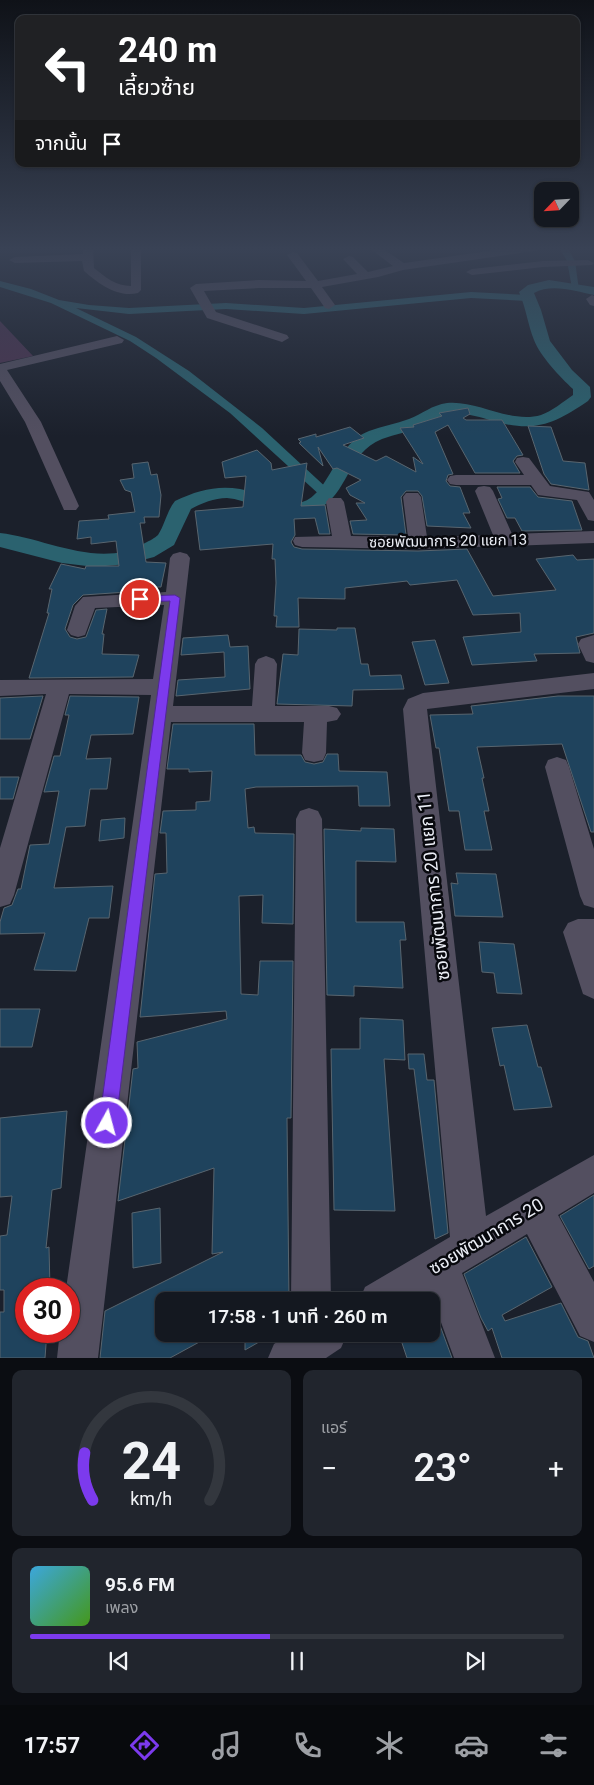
<!DOCTYPE html>
<html lang="th">
<meta charset="utf-8">
<style>
:root{--surface:#141820;--page:#21252d;--text:#f1f3f6;--muted:#9da0a5;--line:#33373e;--accent:#7c3aed}
body{margin:0;font-family:Roboto,"Noto Sans Thai",sans-serif;background:var(--page);color:var(--text);height:100vh;display:flex;flex-direction:column;font-size:19px;white-space:nowrap}
*{box-sizing:border-box;margin:0}
p{font-size:16px;color:var(--muted)}
.icon{flex:none;width:28px;height:28px;fill:none;stroke:currentColor;stroke-width:2;stroke-linecap:round;stroke-linejoin:round}
.map{position:relative;height:1358px;overflow:hidden}
.details{display:flex;flex-direction:column;gap:12px;padding:12px;background:#0b0d12;flex:1}
.details>*{flex:none}
.banner{position:absolute;left:15px;top:15px;width:565px;height:152px;border-radius:10px;box-shadow:0 1px 4px #0004,0 0 0 1px var(--line);background:#202124;color:#fff;overflow:hidden}
.needle{width:32px;rotate:245deg}
.fabs{position:absolute;left:534px;top:182px;display:grid;gap:10px}
.fabs a{display:grid;place-items:center;width:45px;height:45px;border-radius:10px;background:var(--surface);box-shadow:0 1px 4px #0004,0 0 0 1px var(--line);font-size:25px}
.speed{position:absolute;left:15px;top:1278px;display:flex;gap:10px;font-size:25px;font-weight:700;text-align:center}
.speed>*{display:grid;place-content:center;width:65px;height:65px;border-radius:50%;background:var(--surface);box-shadow:0 1px 4px #0004,0 0 0 1px var(--line);line-height:1}
.speed .limit{border:8px solid #d22;background:#fff;color:#111}
.pin{position:absolute;display:grid;place-items:center;width:42px;height:42px;color:#fff;margin:-21px;border:2px solid #fff;border-radius:50%;box-shadow:0 1px 5px #0007}
.me{position:absolute;width:55px;margin:-28px;rotate:7deg;stroke-linejoin:round;filter:drop-shadow(0 0 4px #0008)}
.turn{display:flex;align-items:center;gap:18px;height:105px;padding:0 20px;font-size:22px}
.turn .icon{width:65px;height:65px;stroke-width:2.5}
.turn b{display:block;font-size:35px;line-height:42px}
.then{display:flex;align-items:center;height:48px;padding:0 20px;background:#0003;gap:10px;font-size:19px}
.big{font-size:38px;font-weight:600;line-height:1.1}
.details .tile{flex:1;display:flex;flex-direction:column;justify-content:center;gap:8px;min-width:0;padding:0 18px;border-radius:10px;background:var(--page)}
.details .dial{align-items:center;gap:0}
.dial svg{height:130px;overflow:visible;fill:none;stroke:var(--line);stroke-width:7;stroke-linecap:round;text-anchor:middle}
.dial text{fill:var(--text);stroke:none}
.song{display:flex;align-items:center;gap:15px}
.cover{width:60px;height:60px;border-radius:8px;background:linear-gradient(135deg,hsl(200 70% 55%),hsl(100 70% 35%))}
.played{height:5px;border-radius:2px;background:linear-gradient(90deg,var(--accent) 45%,var(--line) 45%)}
.keys{display:flex;justify-content:space-around;direction:ltr}
.heat{display:flex;justify-content:space-between;align-items:center;font-size:28px;direction:ltr}
.details .tiles{flex:1;display:grid;gap:12px;grid-template-columns:1fr 1fr}
.tile:last-child{grid-column:span 2}
.trip{position:absolute;left:155px;top:1292px;width:285px;height:50px;border-radius:10px;background:var(--surface);box-shadow:0 1px 4px #0004,0 0 0 1px var(--line);font-weight:600;line-height:50px;text-align:center}
.dock{display:flex;height:80px;justify-content:space-around;align-items:center;background:#080a0d;color:var(--muted)}
.dock .icon{width:35px;height:35px}
.dock .selected{color:var(--accent)}
.dock b{font-size:22px;color:var(--text)}
.map>svg:first-child{display:block}
</style>
<div class="map">
<svg width="594" height="1358" viewBox="0 0 594 1358">
<rect width="100%" height="100%" fill="#1b202b"/>
<path fill="#4c3350" d="M0,321L33,356L0,363Z"/>
<g fill="none" stroke-linecap="round" stroke-linejoin="round">
<path fill="#2b626f" fill-rule="evenodd" d="M559,247H567L575,261L579,290L572,288L567,261Z
M0,281L31,289L59,300L89,305L129,308L226,303L304,308L471,292L527,295L531,298L527,301L471,298L304,314L226,309L129,314L76,308L136,337L189,371L262,428L330,491L332,494L330,497H322L230,413L156,358L130,341L51,303L0,287Z"/>
<path fill="#2b626f" fill-rule="evenodd" d="M549,280L594,287V295C576,291 551,283 534,293L541,310L550,341L572,370L590,387L591,397L588,401C554,424 535,433 493,421C479,417 464,412 449,414C438,415 431,423 422,427C409,432 395,434 382,439C341,455 351,507 300,515C273,519 252,500 227,498C214,498 202,503 191,509L174,545L154,557L127,564L95,567L62,563L0,547V533C46,538 100,570 145,543C149,541 155,538 158,535C165,524 167,511 175,501C204,487 228,483 259,494C272,499 285,505 299,503C330,497 333,445 369,431C382,426 396,424 409,419C422,414 432,405 447,403C478,400 510,424 541,415C552,411 563,402 573,395V389C560,377 540,356 534,340C528,325 526,308 519,292L528,285Z"/>
</g>
<path fill="#1f435d" stroke="#58656f" d="M468,408L470,414L463,418L466,420H502L523,455L517,456L513,461L520,473H475L448,425L435,432L453,474L448,475L446,481L450,486L460,487L470,513H463L471,528L427,526L422,496L418,491H406L401,497L406,535L353,534L350,521L367,520L356,503H365L350,495L346,488L361,480L337,468L333,469L318,447L323,466L299,443L301,442L298,439L316,434V437L350,427L364,438L343,445L376,461L386,456L416,472L413,457L423,464L400,428L414,427L413,425L442,416L439,413Z
M528,426L551,427L563,461L585,463L589,490L551,484L544,474Z
M257,450L271,463L272,470L307,463L301,506L325,505L330,534H319L315,518L294,519L295,535L291,542L294,547L302,549L418,551L467,549L493,596L556,590L536,559L573,555L577,560L594,559V633L576,637L580,653L534,654L537,661L472,665L463,637L521,632L520,613L473,615L457,580L410,585L407,581L345,588V599L298,598L299,627H276L277,616H274L276,583L275,559H272L273,544L200,550L195,511L243,507L246,476L225,478L222,462Z
M148,462L151,475L157,474L161,495L159,517H144L145,523H140L146,562L166,563L161,587H127V592L83,595L73,605L65,629L70,637L77,639L86,637L96,610L107,609L102,634H104L102,654L139,655L133,677L29,678L49,613H47L52,589H49L61,564L85,569L86,566H119L116,541L91,544V537L77,539L79,521L109,519L108,515L135,512L131,492L125,490L120,480L134,478L132,464Z
M497,487H530L538,497L572,501L582,530L522,531L515,518H507L498,499L502,498Z
M337,628H355L361,664H368L370,676L401,675L404,689L353,690L352,706L277,704L283,654L298,655L299,629L337,630Z
M228,635L230,647L248,646L250,689L176,696L178,680L225,677L224,652L181,655L183,638Z
M435,640L449,683L425,685L412,642Z
M43,696L30,739H0V698Z
M70,696L139,697L133,734L91,735L86,759L111,758L107,789H90L85,826L66,827L54,888L113,886L109,918H89L76,971L34,970L45,933L0,934V922L4,908L12,905L18,889H21L30,845L49,844L59,791L44,792L54,756H60L69,715H65Z
M558,696H594V832H591L562,744L477,747L484,778H482L489,811H484L492,850H465L459,811H449L439,748H436L430,715L473,714L471,706Z
M173,724H254L255,755H301L305,762L314,764L323,762L327,754H338L339,771L387,772L390,806H359L358,786L256,787L245,789L248,828L254,827L255,833L294,834L293,924L262,923L263,895L239,896L241,994L258,995L260,961H293L291,1118H287L289,1301H164V1334H214L170,1358H100L105,1311L223,1252L212,1254L214,1168L118,1201L133,1069L138,1068L137,1042L227,1019L226,1011L140,1017L155,874L167,873L166,833H160L163,811L196,810V802L210,801L212,771L189,772V769H167Z
M0,777H19L13,799H0Z
M125,818L124,838L99,841L101,820Z
M361,828L394,829L396,862L356,861V922H404L406,940H400L403,988L354,986V996L327,995L324,829L361,831Z
M456,873L496,874L503,917L455,916L451,883L458,884Z
M479,942L514,944L522,994L497,993L494,973L482,972Z
M0,1009H40L32,1047H0Z
M360,1018L403,1020L405,1060L384,1059L395,1211L334,1210L331,1049H360Z
M527,1025L538,1067H541L552,1107L514,1110L504,1065L500,1066L492,1028Z
M408,1054H424L427,1080H434L448,1233L435,1239L414,1069H409Z
M67,1111L61,1188L52,1190L46,1248L49,1247L50,1289H26V1331H47L45,1358H0V1312H4V1290H0V1236L7,1235L12,1196L0,1197V1118Z
M594,1195V1266L589,1269L560,1216Z
M160,1208L161,1263L133,1268L132,1213Z
M526,1237L552,1287L502,1315L505,1321L561,1303L578,1337L588,1341L594,1358H502L492,1328L488,1331L481,1318L464,1274Z
M431,1301L452,1358H407L399,1334H431Z
M245,1334H273L245,1350Z"/>
<g fill="none" stroke-linecap="round" stroke-linejoin="round">
<path fill="#534f60" fill-rule="evenodd" d="M83,247H93L94,268C105,277 116,286 131,286V247H141V290L138,293C118,298 99,284 84,271L82,261L15,263L9,260L15,257L83,254Z
M368,247H380L404,263L517,247H545L540,250L403,270L378,277L322,287L335,305L329,309L325,308L311,288H259L204,291L216,312L287,335L289,338L282,342L207,318L190,288L196,284L259,280L306,281L287,255L293,252L297,253L318,281L357,274L343,259L349,256L353,257L368,272L393,266Z
M588,260L594,263L592,265L543,267L472,275L466,272L472,269L543,261Z
M592,295L594,296V306L590,305L586,299Z
M117,336L124,340L122,343L7,370L41,422L79,506L76,510H64L25,422L0,381V364Z
M523,457L529,458L550,486L589,492L594,500V521L588,520L577,500L538,495L531,485H456L450,484L447,480L450,476L456,475H524L515,462L517,458Z
M484,486L490,487L493,491L512,534L594,531V543L418,549L302,547L295,545L293,541L295,537L332,536L326,502L329,498H341L344,502L351,536L408,537L403,497L406,493H418L421,497L427,537L493,535L475,491L478,487Z
M180,552L187,554L190,558L173,706H252L255,664L258,659L266,656L274,659L277,664L275,706H329L337,708L341,714L337,720L327,722L326,753L323,760L314,762L305,760L302,753L304,722H171L98,1358H57L60,1331H69V1289H66L151,695L69,694L14,895L10,904L0,907V848L46,694L0,696V680L153,679L164,605L95,608L85,635L78,637L71,635L67,630L75,606L83,597L166,592L170,558L173,554Z
M594,635V663L586,661L578,644L581,639Z
M594,673V689L427,709L486,1216L594,1155V1193L558,1215L594,1282V1342L580,1336L527,1234L462,1273L495,1358H454L430,1292L416,1301H359L365,1287L450,1237L403,709L408,699L423,693Z
M557,757L566,760L569,767L594,849V908L584,905L580,896L545,767L548,760Z
M309,808L318,811L322,819L331,1301H291L296,819L300,811Z
M578,919H594V999L583,994L563,932L568,923Z
M290,1334H347L341,1348L326,1358H268L274,1344Z"/>
</g>
<linearGradient id="sky" x2="0" y2="1"><stop stop-color="#0f1218"/><stop offset="0.57" stop-color="#394255"/><stop offset="1" stop-color="#394255" stop-opacity="0"/></linearGradient>
<rect width="594" height="437" fill="url(#sky)"/>
<path fill="#7c3aed" stroke="#51269a" d="M175,595L180,598L116,1123L114,1130L107,1132L101,1130L99,1123L170,601L140,602L135,599L140,596Z"/>
<g text-anchor="middle" dominant-baseline="central" stroke-width="5" stroke-linejoin="round" paint-order="stroke">
<g font-size="15" fill="#ebeef6" stroke="#08090e">
<text transform="translate(448 541) rotate(-1)">ซอยพัฒนาการ 20 แยก 13</text>
</g>
<g font-size="18" fill="#ebeef6" stroke="#08090e">
<text transform="translate(433 886) rotate(-96)">ซอยพัฒนาการ 20 แยก 11</text>
<text transform="translate(486 1236) rotate(-31)">ซอยพัฒนาการ 20</text>
</g>
</g>
</svg>
<div class="fabs">
<a><svg class="needle" viewBox="-14 -14 28 28"><path d="M0-13l5 13h-10z" fill="#e53935"/><path d="M0 13l5-13h-10z" fill="#9da0a5"/></svg></a>
</div>
<div class="speed"><div class="limit">30</div></div>
<div class="pin" style="left:140px;top:599px;background:#d93025"><svg class="icon" aria-label="arrive" viewBox="0 0 24 24"><path d="M6 21V4h12l-3 4 3 4H6"/></svg></div>
<svg class="me" style="left:107px;top:1123px" viewBox="-20 -20 40 40"><circle r="17" fill="#7c3aed" stroke="#fff" stroke-width="3"/><path d="M0-11L8 9 0 5-8 9z" fill="#fff"/></svg>
<div class="trip">17:58 · 1 นาที · 260 m</div>
<div class="banner">
<div class="turn"><svg class="icon" aria-label="left" viewBox="0 0 24 24"><path d="M17 20v-9H6M10 6l-5 5 5 5"/></svg><div><b>240 m</b>เลี้ยวซ้าย</div></div>
<div class="then">จากนั้น<svg class="icon" aria-label="arrive" viewBox="0 0 24 24"><path d="M6 21V4h12l-3 4 3 4H6"/></svg></div>
</div>
</div>
<section class="details">
<div class="tiles">
<div class="tile dial"><svg viewBox="0 0 100 80">
<path d="M14 69A42 42 0 1 1 86 69"/>
<path d="M14 69A42 42 0 0 1 9 40" stroke="#7c3aed"/>
<text x="50" y="56" font-size="32" font-weight="700">24</text>
<text x="50" y="72" font-size="11">km/h</text>
</svg></div>
<div class="tile"><p>แอร์</p>
<div class="heat"><a>−</a><b class="big">23°</b><a>+</a></div>
</div>
<div class="tile">
<div class="song"><i class="cover"></i><div><b>95.6 FM</b><p>เพลง</p></div></div>
<div class="played"></div>
<div class="keys"><svg class="icon" aria-label="previous" viewBox="0 0 24 24"><path d="M18 5L8 12l10 7zM5 5v14"/></svg><svg class="icon" aria-label="pause" viewBox="0 0 24 24"><path d="M8 5v14M16 5v14"/></svg><svg class="icon" aria-label="next" viewBox="0 0 24 24"><path d="M6 5l10 7-10 7zM19 5v14"/></svg></div>
</div>
</div>
</section>
<nav class="dock">
<b>17:57</b>
<svg class="icon selected" aria-label="directions" viewBox="0 0 24 24"><path d="M12 3l9 9-9 9-9-9zM9 14v-3h6M13 9l2 2-2 2"/></svg>
<svg class="icon" aria-label="music" viewBox="0 0 24 24"><path d="M9 18V5l10-2v13"/><circle cx="6" cy="18" r="3"/><circle cx="16" cy="16" r="3"/></svg>
<svg class="icon" aria-label="phone" viewBox="0 0 24 24"><path d="M5 4h4l2 5-3 2q2 4 5 5l2-3 5 2v4C11 20 4 13 5 4z"/></svg>
<svg class="icon" aria-label="climate" viewBox="0 0 24 24"><path d="M12 3v18M4 7l16 10M4 17L20 7"/></svg>
<svg class="icon" aria-label="car" viewBox="0 0 24 24"><path d="M5 17H2v-5l4-1 3-4h7l3 4 3 1v5h-3M9 17h6M6 11h13"/><circle cx="7" cy="17" r="2"/><circle cx="17" cy="17" r="2"/></svg>
<svg class="icon" aria-label="filters" viewBox="0 0 24 24"><path d="M4 7h16M4 17h16"/><circle cx="9" cy="7" r="2"/><circle cx="15" cy="17" r="2"/></svg>
</nav>
